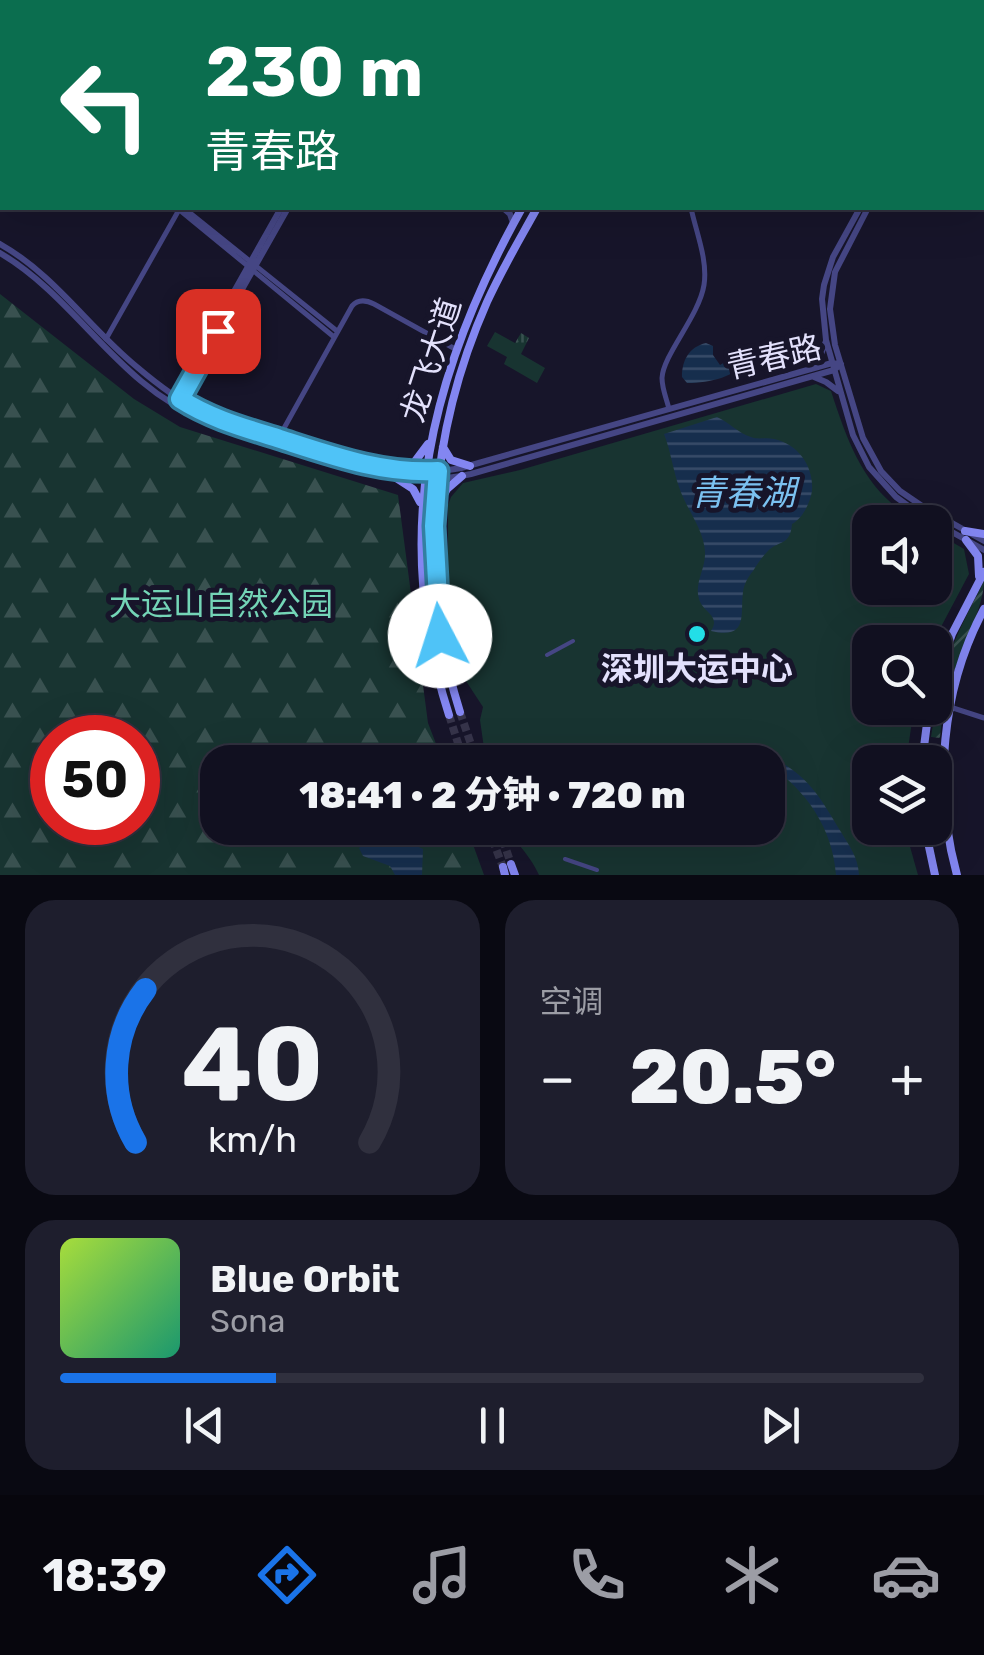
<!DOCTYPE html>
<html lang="zh">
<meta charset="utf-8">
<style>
:root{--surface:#111020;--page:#1e1e2d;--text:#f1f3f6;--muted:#9c9da5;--line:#30303e;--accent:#1a73e8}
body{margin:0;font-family:Rubik,"Noto Sans SC",sans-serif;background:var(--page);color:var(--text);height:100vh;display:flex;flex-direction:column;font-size:38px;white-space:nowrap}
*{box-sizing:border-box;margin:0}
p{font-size:32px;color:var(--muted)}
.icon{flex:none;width:55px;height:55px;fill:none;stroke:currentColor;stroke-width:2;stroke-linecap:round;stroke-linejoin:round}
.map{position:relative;height:875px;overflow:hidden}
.drawer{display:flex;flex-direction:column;gap:25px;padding:25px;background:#090912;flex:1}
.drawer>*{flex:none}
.guide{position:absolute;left:0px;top:0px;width:985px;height:210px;box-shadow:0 10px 40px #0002,0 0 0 2px var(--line);background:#0b6e4f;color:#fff;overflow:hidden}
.tools{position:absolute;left:852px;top:505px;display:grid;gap:20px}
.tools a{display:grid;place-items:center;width:100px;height:100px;border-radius:20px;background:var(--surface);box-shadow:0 10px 40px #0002,0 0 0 2px var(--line);font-size:50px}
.speed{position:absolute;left:30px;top:715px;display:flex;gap:20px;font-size:50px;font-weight:700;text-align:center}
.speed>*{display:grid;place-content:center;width:130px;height:130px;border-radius:50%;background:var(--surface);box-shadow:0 10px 40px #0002,0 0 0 2px var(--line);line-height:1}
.speed .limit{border:15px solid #d22;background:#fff;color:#111}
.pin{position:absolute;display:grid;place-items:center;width:85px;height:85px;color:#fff;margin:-42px;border-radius:20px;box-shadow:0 5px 15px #0006}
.me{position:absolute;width:110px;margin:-55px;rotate:355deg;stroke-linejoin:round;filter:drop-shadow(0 0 8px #0008)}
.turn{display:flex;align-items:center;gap:35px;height:210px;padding:0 40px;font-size:45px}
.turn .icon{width:130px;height:130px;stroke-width:2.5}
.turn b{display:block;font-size:70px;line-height:85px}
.big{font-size:75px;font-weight:800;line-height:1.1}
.drawer .widget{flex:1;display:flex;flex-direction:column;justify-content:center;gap:15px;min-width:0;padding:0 35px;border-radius:30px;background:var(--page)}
.drawer .dial{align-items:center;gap:0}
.dial svg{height:260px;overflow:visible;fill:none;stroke:var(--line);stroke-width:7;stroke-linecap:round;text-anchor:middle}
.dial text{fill:var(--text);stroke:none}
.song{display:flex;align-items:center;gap:30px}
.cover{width:120px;height:120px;border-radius:15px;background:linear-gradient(135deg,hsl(80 70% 55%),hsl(160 70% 35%))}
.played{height:10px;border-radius:5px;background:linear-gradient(90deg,var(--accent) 25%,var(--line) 25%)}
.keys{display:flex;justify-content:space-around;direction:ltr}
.heat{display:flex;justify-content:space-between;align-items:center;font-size:55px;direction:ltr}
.drawer .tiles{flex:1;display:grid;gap:25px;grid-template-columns:1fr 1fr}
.widget:last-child{grid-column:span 2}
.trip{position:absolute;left:200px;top:745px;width:585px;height:100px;border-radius:30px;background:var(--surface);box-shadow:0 10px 40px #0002,0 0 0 2px var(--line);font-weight:800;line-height:100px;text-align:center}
.tabs{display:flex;height:160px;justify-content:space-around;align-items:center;background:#07060d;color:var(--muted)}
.tabs .icon{width:70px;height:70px}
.tabs .on{color:var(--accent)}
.tabs b{font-size:45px;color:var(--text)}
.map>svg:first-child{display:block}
</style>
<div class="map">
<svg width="984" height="875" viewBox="0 0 984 875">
<defs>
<pattern id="grass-tufts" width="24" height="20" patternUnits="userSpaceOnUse" patternTransform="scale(2.5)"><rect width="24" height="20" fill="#183431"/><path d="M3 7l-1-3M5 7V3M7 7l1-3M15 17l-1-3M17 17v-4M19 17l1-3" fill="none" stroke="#395150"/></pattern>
<pattern id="forest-firs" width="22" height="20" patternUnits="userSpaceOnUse" patternTransform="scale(2.5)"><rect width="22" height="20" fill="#183431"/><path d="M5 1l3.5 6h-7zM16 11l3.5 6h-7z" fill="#395150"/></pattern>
<pattern id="garden-furrows" width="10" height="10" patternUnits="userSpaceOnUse" patternTransform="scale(2.5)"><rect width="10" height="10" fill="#183431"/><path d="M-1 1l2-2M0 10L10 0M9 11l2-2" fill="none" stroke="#395150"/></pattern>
<pattern id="water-rules" width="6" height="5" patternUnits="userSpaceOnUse" patternTransform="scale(2.5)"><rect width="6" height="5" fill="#162e4d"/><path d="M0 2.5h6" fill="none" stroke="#384c68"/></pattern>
</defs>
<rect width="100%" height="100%" fill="#17152a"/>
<path fill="url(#grass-tufts)" d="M495,332L515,343L521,333L529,338L521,354L545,368L537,383L504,364L507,357L487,346Z"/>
<path fill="url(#forest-firs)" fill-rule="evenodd" d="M0,294L134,399L180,427L398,495L428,723L443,762H218V828H467L484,875H0ZM52,738H138V822H52Z"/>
<path fill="url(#garden-furrows)" d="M984,581C984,606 962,649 953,674C945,695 942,716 940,738L931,737C936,706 941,675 953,645C962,623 973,603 984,581Z"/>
<path fill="#183431" d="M816,384L831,391C849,446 865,492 918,522H870V588H935V532L964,549L969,574L942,625L935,645V642H870V708H914L906,762H870V828H912L914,841L909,843L918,875H539C531,857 518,845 507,828H768V762H486L480,720L483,707L462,675L457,652L448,580V505L451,497L463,483L520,470Z"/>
<path fill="url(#water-rules)" d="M706,343L713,346V355L720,365L737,355L739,347L743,345L751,358C735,377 711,383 687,383L682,377C682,360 689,347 706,343Z
M717,417C729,422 738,433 751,437C758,440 766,437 774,439C798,444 814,466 812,491C810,503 803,518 792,524C790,547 779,539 767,552C762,557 757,565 753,571C748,577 744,584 743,592C740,614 749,640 711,631C721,615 703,613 699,599C694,583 706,568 705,552C704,529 686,509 679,487C673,470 671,452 664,434Z
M765,754C808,774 818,794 841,832C850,847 858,857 859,875H836C833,829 806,789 768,765V762L761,761Z
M397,837L423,849L422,875H395L390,866L363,856L359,848L369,840Z"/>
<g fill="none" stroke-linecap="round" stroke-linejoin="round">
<path stroke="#36344a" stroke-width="8" stroke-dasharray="8 4" stroke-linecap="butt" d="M460,712L477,762
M449,715L464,762
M488,828L503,867
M499,828L511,864"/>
<path stroke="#454684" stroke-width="4" d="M547,655L573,641
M565,859L597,870"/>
<path stroke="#454684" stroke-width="5" d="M779,2V1
M971,2L972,0
M981,2L982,0
M178,208L190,213L337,331
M182,212L334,337
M106,339L180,208
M669,409C667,400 662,389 662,378C663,355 699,316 704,285C708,260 696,232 691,208
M278,439L352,306C358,299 366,300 374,304L457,350
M950,707L984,718"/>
<path stroke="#454684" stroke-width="6" d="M172,0L174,2
M179,0L182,2
M395,2L396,0
M401,2L403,0
M503,208L510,214L513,223
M860,208L833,257L824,285L822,299L826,340L853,435L869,467L896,497L918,513L984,550
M868,208L835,272L830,309L835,345L863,438L881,471L900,491L925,508L984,541
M0,244C55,275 89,328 137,367C157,384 178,400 200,411C226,424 253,431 280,439C340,458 397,480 461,468L832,363L839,364
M0,253C56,286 92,340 141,381C187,420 236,434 292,451C352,469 408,489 471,474L834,370L841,364
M810,369L820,357L826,341
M814,377L826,382L838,391
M174,398L281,208
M179,401L288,208"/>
<path stroke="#8386f1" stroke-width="8" d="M636,2L638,0
M650,2L652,0
M443,447L451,460L470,466
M398,471L413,464L428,444
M396,478L413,489L420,502
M436,509L447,489L462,476
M965,531L984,534
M966,540L978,556L979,576
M935,682L952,634L984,572
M460,712C417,576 430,431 487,302C502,269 520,239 537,208
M449,715C390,532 431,371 522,208
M922,762L929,708
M925,828L935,875
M511,864L515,875
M503,867L505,875
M957,875C933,788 941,689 984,609"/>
<path stroke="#bb74f0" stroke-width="9" d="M794,0L799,2
M812,0L816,2
M137,2L140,0
M0,107L2,104
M0,116L2,113"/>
</g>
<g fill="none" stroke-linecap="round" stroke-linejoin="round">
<g stroke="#337fa1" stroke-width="25">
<path id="route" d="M218,331L180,399C211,419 245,428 280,439C333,456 383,474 438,471L434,526L440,636"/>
</g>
<use href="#route" stroke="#4fc3f7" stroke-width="18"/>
</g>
<circle fill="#23dee7" stroke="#17152a" stroke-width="4" cx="697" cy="634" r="10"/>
<g text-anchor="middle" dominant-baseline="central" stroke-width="10" stroke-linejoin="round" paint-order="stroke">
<g font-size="32" fill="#e3e1fc" stroke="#17152a">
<text transform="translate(774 357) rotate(-13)">青春路</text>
<text transform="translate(431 360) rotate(-72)">龙飞大道</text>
</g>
<g font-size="32" fill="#74d5b7" stroke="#17152a">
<text x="221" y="604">大运山自然公园</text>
</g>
<g font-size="32" font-weight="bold" fill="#e3e1fc" stroke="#17152a">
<text x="697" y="669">深圳大运中心</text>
</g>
<g font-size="35" font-style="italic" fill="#7bc1f0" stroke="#17152a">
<text x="743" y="493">青春湖</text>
</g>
</g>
</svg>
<div class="tools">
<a><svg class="icon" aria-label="sound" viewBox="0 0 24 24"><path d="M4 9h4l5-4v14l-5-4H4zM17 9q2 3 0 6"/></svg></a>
<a><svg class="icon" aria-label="search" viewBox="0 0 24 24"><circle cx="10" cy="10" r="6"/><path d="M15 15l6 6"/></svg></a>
<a><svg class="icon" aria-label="layers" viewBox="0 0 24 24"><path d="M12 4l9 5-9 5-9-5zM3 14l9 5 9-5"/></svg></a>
</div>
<div class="speed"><div class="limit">50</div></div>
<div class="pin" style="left:218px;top:331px;background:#d93025"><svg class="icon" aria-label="arrive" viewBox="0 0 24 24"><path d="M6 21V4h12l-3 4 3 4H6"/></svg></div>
<svg class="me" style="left:440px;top:636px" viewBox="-20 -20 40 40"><circle r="19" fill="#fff"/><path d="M0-13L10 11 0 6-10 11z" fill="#4fc3f7"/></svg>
<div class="trip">18:41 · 2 分钟 · 720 m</div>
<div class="guide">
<div class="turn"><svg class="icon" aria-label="left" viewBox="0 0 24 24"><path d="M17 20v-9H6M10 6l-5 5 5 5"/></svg><div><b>230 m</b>青春路</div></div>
</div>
</div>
<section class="drawer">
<div class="tiles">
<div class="widget dial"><svg viewBox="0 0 100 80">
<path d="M14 69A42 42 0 1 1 86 69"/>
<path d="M14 69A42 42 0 0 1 17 22" stroke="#1a73e8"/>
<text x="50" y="56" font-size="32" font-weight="700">40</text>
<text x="50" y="72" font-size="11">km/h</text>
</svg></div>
<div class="widget"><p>空调</p>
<div class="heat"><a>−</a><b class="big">20.5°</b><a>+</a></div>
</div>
<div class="widget">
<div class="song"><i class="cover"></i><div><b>Blue Orbit</b><p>Sona</p></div></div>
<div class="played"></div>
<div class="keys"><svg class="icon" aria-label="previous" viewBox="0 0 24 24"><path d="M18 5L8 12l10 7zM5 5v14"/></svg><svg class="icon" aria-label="pause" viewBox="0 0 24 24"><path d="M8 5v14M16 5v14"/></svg><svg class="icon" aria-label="next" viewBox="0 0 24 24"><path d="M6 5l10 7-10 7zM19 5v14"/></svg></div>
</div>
</div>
</section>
<nav class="tabs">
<b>18:39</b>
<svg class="icon on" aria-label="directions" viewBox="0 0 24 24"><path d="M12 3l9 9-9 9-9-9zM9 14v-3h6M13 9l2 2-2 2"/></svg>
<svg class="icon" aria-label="music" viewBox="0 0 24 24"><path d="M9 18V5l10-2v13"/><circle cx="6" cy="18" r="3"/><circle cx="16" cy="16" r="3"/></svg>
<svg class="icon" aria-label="phone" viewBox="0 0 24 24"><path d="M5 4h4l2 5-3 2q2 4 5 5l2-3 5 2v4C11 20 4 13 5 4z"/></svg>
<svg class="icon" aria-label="climate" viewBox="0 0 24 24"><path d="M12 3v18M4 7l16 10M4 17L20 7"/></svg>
<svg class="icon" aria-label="car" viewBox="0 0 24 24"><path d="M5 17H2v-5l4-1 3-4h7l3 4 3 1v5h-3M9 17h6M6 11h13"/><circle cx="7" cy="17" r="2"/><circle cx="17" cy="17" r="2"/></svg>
</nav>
